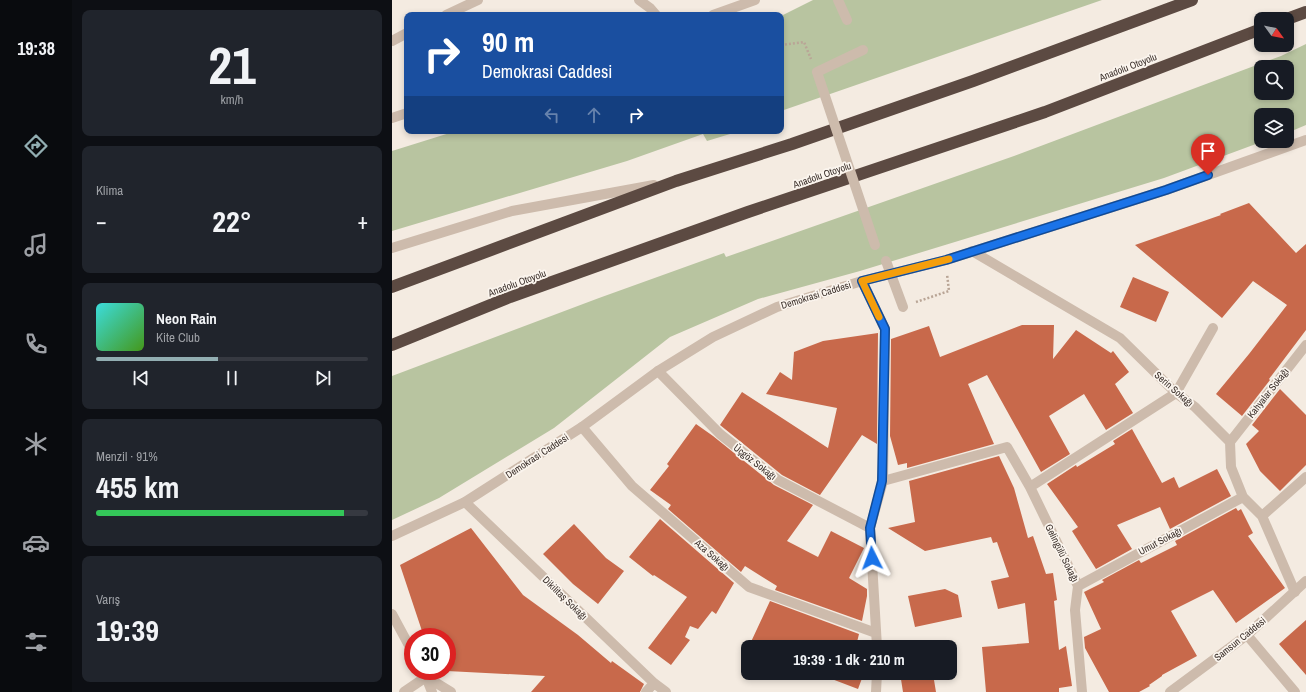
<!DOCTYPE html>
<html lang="tr">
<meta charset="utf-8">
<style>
:root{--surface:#171b24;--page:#20242c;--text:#f1f3f6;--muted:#9ea1a6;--line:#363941;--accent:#92aeb2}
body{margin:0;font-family:"Archivo Narrow",sans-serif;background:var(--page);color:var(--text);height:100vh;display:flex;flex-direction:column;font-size:15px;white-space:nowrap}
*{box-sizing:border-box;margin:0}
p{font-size:13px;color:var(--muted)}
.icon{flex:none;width:22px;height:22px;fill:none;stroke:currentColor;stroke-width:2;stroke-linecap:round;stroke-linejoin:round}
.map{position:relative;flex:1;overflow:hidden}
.sheet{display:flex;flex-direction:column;gap:10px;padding:10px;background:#0d0f14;width:320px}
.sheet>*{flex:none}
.banner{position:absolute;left:12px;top:12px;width:380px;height:122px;border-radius:8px;box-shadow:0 2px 6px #0003;background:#1a4fa0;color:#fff;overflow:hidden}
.needle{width:26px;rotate:123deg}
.tools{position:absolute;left:862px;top:12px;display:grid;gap:8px}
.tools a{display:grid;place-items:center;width:40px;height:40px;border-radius:8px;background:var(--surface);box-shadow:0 2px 6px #0003;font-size:20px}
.speed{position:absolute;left:12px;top:628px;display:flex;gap:8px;font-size:20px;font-weight:700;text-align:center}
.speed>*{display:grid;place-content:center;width:52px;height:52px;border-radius:50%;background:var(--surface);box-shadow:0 2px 6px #0003;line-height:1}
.speed .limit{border:6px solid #d22;background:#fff;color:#111}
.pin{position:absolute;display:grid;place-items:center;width:34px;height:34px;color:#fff;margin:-41px -17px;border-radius:50% 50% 50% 0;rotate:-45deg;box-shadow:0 0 4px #0007}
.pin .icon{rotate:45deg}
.me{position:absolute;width:44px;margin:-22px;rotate:357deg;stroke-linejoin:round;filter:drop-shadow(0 0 3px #0008)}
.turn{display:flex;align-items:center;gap:14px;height:84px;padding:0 12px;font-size:18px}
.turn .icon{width:52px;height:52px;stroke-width:2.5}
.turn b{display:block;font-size:28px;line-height:34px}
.lanes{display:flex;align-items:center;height:38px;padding:0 12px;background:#0003;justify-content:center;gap:20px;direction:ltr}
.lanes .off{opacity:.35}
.big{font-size:30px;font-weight:700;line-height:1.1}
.sheet .tile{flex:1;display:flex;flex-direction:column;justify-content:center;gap:6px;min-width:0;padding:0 14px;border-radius:8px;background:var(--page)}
.sheet .dial{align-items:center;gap:0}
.dial b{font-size:52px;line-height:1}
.song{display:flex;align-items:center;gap:12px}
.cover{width:48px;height:48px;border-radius:6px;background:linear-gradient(135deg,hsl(180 70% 55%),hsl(100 70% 35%))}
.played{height:4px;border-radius:2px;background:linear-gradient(90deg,var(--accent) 45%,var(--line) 45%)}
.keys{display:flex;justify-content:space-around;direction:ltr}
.heat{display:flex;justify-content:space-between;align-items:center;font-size:22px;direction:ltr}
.charge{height:6px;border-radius:3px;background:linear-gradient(90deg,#34c759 91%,var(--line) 0)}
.trip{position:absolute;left:349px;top:640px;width:216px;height:40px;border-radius:8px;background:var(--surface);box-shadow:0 2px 6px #0003;font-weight:700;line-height:40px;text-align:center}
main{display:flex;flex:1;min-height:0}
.menu{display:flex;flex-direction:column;width:72px;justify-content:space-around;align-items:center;background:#090b0e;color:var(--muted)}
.menu .icon{width:28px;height:28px}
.menu .current{color:var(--accent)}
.menu b{font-size:18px;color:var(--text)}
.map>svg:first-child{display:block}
</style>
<main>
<nav class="menu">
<b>19:38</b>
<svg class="icon current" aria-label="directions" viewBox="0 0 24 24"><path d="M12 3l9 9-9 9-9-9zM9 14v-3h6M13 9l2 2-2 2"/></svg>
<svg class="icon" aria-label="music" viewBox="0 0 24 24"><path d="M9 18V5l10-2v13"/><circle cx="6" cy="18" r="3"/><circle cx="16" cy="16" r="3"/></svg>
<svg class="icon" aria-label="phone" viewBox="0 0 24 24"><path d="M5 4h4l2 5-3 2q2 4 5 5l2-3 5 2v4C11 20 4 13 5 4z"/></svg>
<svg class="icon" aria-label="climate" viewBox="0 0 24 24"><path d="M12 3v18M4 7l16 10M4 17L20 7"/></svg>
<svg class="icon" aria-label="car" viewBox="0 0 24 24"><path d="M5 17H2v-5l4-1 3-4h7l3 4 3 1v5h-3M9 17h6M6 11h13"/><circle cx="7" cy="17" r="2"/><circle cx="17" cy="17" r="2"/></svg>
<svg class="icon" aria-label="filters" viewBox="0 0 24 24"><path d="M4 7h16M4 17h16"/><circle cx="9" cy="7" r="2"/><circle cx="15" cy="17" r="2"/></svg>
</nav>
<section class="sheet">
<div class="tile dial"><b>21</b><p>km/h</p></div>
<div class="tile"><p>Klima</p>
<div class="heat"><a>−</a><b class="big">22°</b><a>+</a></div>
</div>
<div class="tile">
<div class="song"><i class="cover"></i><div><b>Neon Rain</b><p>Kite Club</p></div></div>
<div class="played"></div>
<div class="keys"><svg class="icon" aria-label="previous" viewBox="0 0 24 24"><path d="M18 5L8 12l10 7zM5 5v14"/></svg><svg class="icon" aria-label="pause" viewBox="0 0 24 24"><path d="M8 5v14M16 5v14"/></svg><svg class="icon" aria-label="next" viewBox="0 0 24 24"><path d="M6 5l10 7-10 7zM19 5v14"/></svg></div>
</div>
<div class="tile"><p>Menzil · 91%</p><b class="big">455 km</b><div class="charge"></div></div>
<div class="tile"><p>Varış</p><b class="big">19:39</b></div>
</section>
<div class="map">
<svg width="914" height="692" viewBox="0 0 914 692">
<rect width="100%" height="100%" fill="#f4ebe1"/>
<path fill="#b8c4a0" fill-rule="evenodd" d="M421,0H710L389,111V16Z
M914,44V125L895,133V115H869V141H872L772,178L468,271L366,299L278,337L162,428L47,498L0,520V376L207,298L332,253L334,257L622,156L889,56ZM869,67H895V93H869Z
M64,131H348L315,141L311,134L235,161L0,231V151Z"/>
<path fill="#c8694b" d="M857,203L904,253L914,244V330L877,379L878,380L850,416L824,394L857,354L895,305L861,281L830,318L743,245L829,215L828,214Z
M741,277L777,292L764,322L728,307Z
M630,325H662L661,359L684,330L719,353L721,351L737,372L723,384L741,413L714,430L692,394L657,416L678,454L649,472L595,375L576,384L602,444L515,468V463L506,465L498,436L499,339L537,326L548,357Z
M486,333L485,444L470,435L428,495L390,475L328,425L350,392L436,448L445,408L374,394L388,372L400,380L402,352L431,341Z
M888,389L914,415V465L888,491L868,471L854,444L867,431L860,425Z
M304,424L321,436L382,485L421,505L395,541L426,557L439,531L472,548L457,578L475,589V596L470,621L383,590L385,586L353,566L349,572L276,509L279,505L258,490L277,466L275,464Z
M740,429L770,483L782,477L787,488L825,469L839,496L778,529L768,507L725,525L740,549L704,569L680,531L686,527L655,484L684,465L685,467L723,444L721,441Z
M607,456L622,488L636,538L641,536L654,574L661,573L665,600L662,601L667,650L674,646L680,686L667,688V692H594L590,647L637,643L633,603L606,609L599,581L617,577L605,542L601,543L599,537L533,551L496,528L523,522L517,481Z
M844,508L846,511L849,509L861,533L856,536L893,588L844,623L821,590L779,611L805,656L770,675V676L757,685L758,686L747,692H717L693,648L692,637L709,629L692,592L712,582L710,580L747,560L749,563L785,545L783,541Z
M268,519L342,583L324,614L320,611L306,629L298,626L293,637L298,640L279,665L256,648L295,597L262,575L261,576L237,557Z
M182,524L214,558L232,571L206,604L181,584L151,554Z
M79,528L131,595L186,635L219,663L220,661L252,684L248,692H139L153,676L55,671V637H32L8,565Z
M553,589L566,595L570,617L523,627L516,596Z
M378,601L467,634L464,646L467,647H366L358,644Z
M914,620V675L887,644Z
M424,673H472L466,689Z
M508,673H537L541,674L544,692H511Z"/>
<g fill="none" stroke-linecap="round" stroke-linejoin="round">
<path stroke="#b9a596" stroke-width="2.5" stroke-dasharray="2 2" stroke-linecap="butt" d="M389,45L412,42L419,59
M524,302L557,291L555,274"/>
<path stroke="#cdbbac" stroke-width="10" d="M0,248L120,211L262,185"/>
<path stroke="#cdbbac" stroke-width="10" d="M446,0L455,20"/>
<path stroke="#cdbbac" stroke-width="10" d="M247,0L258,8L264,15
M54,15L86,0
M0,41L15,33
M580,251L728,338L784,393L803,407L838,442L839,467L851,497L870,516L903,592
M470,281L493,329L491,481L478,528L485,647
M266,371L328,434L386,480L478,528
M190,427L240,486L357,587L484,633
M838,442L914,345
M491,481L615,447L638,487L686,586L683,610L690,692
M638,487L784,393L821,328
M73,502L262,683L274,692
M870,516L914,477
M686,586L851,497
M0,614L21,653
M855,635L903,692
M33,676L59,692
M12,692L34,677L40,692
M254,692L262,683
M484,692L485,673"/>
<path stroke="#cdbbac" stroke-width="10" d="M321,15L363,0
M0,118L15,113
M0,536L73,502L190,427L266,371L321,337L385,307L470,281L554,260L774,190L914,140
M778,692L855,635L914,581"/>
<path stroke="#5c4a42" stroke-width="12" d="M895,19L914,12
M0,287L284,181L400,144L581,81L800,0
M0,345L118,297L356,212L653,112L869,29"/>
<path stroke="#cdbbac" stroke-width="10" d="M471,50L425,72L483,245
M494,261L511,307"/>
</g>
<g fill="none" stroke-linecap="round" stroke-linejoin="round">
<g stroke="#114b97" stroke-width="10">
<path id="route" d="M480,558L478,528L490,481L493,329L470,281L554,260L774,190L816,175"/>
</g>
<use href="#route" stroke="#1a73e8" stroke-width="7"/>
<path stroke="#f59e0b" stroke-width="7" d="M487,317L470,281L557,259"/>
</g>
<g text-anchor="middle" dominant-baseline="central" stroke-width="3.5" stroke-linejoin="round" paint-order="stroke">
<g font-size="10" fill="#3b302b" stroke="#fbf5ee">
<text transform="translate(736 67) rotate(-21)">Anadolu Otoyolu</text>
<text transform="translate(430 175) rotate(-19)">Anadolu Otoyolu</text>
<text transform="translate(125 283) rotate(-20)">Anadolu Otoyolu</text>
<text transform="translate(424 295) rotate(-17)">Demokrasi Caddesi</text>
<text transform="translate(782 389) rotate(41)">Serin Sokağı</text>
<text transform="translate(876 393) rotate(-52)">Kahyalar Sokağı</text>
<text transform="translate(145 456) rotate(-33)">Demokrasi Caddesi</text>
<text transform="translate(363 462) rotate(38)">Üçgöz Sokağı</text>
<text transform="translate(768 541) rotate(-28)">Umut Sokağı</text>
<text transform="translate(670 553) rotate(64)">Gelingülü Sokağı</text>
<text transform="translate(320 555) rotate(41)">Aza Sokağı</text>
<text transform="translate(173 598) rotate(44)">Dikilitaş Sokağı</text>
<text transform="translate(848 639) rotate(-39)">Samsun Caddesi</text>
</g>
</g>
</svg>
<div class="tools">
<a><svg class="needle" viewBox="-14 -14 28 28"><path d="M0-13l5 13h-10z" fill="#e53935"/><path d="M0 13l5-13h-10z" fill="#9ea1a6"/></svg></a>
<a><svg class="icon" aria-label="search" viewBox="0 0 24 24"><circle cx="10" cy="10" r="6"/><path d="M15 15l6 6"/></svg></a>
<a><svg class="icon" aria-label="layers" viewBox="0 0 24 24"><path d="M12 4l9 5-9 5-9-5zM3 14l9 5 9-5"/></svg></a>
</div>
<div class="speed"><div class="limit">30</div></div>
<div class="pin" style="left:816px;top:175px;background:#d93025"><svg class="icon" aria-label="arrive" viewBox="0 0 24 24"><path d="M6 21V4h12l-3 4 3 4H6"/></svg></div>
<svg class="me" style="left:480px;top:558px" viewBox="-20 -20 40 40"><path d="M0-17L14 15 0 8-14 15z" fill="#1a73e8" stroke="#fff" stroke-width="4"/></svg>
<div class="trip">19:39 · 1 dk · 210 m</div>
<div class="banner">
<div class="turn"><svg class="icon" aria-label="right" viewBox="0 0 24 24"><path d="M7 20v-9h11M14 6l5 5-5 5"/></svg><div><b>90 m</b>Demokrasi Caddesi</div></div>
<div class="lanes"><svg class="icon off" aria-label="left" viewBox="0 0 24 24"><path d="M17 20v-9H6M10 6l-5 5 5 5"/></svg><svg class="icon off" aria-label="ahead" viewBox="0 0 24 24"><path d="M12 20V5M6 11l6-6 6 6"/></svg><svg class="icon" aria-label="right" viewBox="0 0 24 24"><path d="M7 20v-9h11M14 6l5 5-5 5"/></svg></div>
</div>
</div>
</main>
